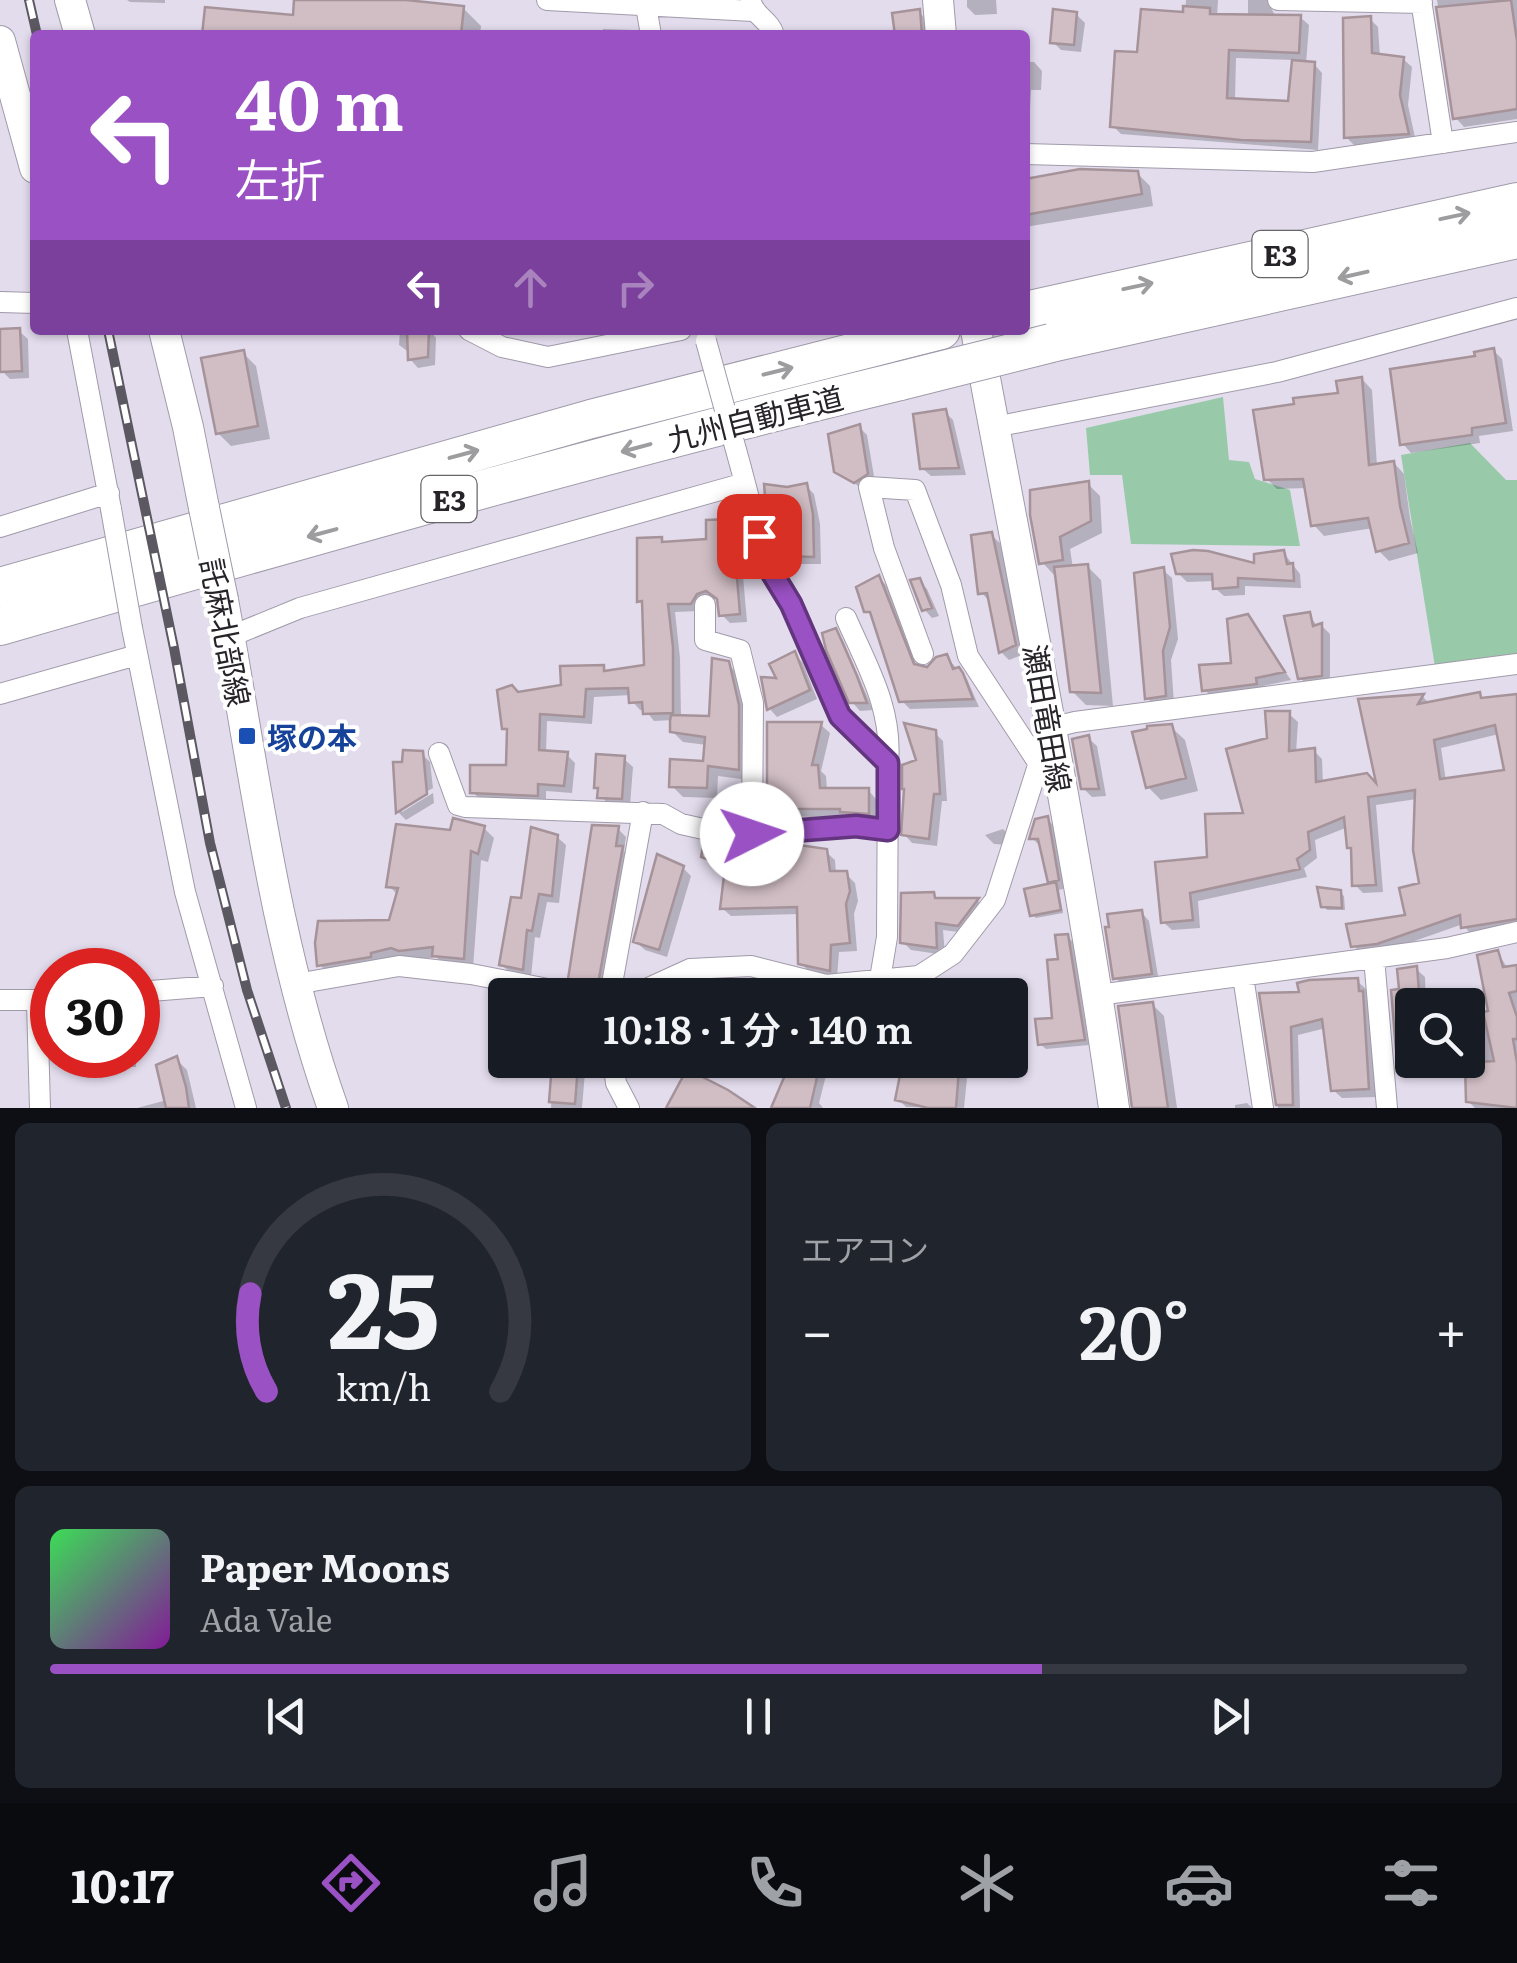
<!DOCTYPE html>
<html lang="ja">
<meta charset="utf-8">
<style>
:root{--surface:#171b24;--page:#20242c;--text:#f1f3f6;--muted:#9ea1a6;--line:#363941;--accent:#9a51c3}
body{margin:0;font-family:Literata,"Noto Sans JP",serif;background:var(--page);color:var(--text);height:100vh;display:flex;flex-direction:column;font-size:38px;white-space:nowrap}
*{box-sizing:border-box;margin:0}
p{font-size:32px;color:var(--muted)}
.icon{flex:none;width:55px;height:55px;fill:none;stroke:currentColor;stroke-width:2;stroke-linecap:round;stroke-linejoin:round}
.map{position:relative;height:1108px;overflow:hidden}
.panel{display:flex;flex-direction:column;gap:15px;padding:15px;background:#0d0f14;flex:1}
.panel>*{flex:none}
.top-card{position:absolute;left:30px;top:30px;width:1000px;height:305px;border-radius:10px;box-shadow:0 2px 8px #0004;background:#9a51c3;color:#fff;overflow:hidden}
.buttons{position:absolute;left:1395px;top:988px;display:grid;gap:20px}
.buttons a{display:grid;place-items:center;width:90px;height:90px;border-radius:10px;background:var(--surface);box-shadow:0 2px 8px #0004;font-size:50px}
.speed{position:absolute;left:30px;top:948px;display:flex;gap:20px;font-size:50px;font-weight:700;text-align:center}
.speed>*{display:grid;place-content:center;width:130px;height:130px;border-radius:50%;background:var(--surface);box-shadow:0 2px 8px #0004;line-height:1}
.speed .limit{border:15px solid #d22;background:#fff;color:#111}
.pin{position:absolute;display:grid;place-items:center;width:85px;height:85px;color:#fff;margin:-42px;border-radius:20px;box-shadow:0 5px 15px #0006}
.me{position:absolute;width:110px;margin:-55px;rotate:86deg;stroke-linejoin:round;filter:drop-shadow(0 0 8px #0008)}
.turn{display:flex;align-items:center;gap:35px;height:210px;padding:0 40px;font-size:45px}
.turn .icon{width:130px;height:130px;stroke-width:2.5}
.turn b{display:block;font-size:70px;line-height:85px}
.lanes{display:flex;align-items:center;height:95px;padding:0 40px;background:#0003;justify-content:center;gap:50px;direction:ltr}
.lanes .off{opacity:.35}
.big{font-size:75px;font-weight:600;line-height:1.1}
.panel .tile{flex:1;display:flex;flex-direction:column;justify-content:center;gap:15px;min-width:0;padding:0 35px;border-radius:15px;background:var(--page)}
.panel .dial{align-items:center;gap:0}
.dial svg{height:260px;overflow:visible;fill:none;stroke:var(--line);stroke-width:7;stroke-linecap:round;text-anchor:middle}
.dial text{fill:var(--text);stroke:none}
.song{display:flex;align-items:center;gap:30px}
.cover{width:120px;height:120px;border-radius:15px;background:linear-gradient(135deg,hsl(130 70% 55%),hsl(290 70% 35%))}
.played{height:10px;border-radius:5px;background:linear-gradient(90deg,var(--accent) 70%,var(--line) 70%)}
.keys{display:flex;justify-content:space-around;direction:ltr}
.heat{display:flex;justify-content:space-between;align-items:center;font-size:55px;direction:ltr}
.panel .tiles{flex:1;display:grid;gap:15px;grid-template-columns:1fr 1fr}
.tile:last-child{grid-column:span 2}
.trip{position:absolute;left:488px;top:978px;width:540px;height:100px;border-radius:10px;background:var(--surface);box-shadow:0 2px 8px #0004;font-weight:600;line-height:100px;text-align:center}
.menu{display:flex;height:160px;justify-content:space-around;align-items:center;background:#090b0e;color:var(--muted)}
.menu .icon{width:70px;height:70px}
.menu .current{color:var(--accent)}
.menu b{font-size:45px;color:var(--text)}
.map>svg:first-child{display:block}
</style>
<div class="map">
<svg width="1517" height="1108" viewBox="0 0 1517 1108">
<rect width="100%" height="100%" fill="#e3dced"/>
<path fill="#98caa9" d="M1223,397L1229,460L1249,462L1255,479L1290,490L1300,546L1131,544L1122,475H1090L1086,428Z
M1470,443L1506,480H1517V654L1435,667L1401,455Z"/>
<path fill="#0003" fill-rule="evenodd" d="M127,0H165V3L130,2Z
M297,0H383L463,8L481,26L480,35H205L295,17Z
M967,0H996L997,14L975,15L967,7Z
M1186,0H1218L1217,17H1248V0H1276L1271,8L1275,15L1300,17L1309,25L1306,64H1314L1322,73L1318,150L1121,134L1113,126L1140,55L1185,14ZM1236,58L1295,60L1290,103L1235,100Z
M1437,0H1517V119L1464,127L1456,118Z
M919,12L932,25L934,35H898Z
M1076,14L1085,23L1081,52L1061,50L1053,42Z
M1370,19L1378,27L1380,57L1403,59L1412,67L1408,105L1416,142L1355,146L1346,137Z
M603,29L633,30L638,35H603Z
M1025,62H1034L1042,71L1041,90H1031L1030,108H1025Z
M1137,173L1150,186L1153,206L1025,227V181Z
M400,330H429L436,338L435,365L418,368L410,359V353L399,345Z
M19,331L28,339L29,378L10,379L2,371L0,332Z
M1494,351L1502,359L1513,431L1479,436L1480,443L1411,453L1403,444L1478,358Z
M243,353L256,366L270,439L231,446L218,433Z
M1362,379L1372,390L1377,466L1394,463L1404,474L1410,518L1418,553L1389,561L1378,550L1373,528L1324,536L1314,525L1307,488L1277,489L1266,478Z
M945,412L953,420L966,475L931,476L922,468Z
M859,427L867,435L875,482L864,490L837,471Z
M1088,484L1100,496L1102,533L1070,549L1073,568L1087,566L1101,580L1113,706L1086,705L1072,691L1058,574L1054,575L1042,562Z
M806,486L814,494L820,524L821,564H794L785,555L786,518L777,516L768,507L787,490Z
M731,521L739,530L747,622L730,623L721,614L720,601L716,599L706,602L700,611L675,612L680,658L681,718L711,719L727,663L739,675L749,717V780L718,776L717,798L683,797L672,786L705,764L707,745L683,742L672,731L673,720L654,721L645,710H640L632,701L631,695L594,697L592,724L547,721L546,753L567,755L575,763L572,793L546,791V803L481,801L473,792L509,767L510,732L505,728L518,695L563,687L603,668L608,673L646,667L644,605L640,601L661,540L665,544L709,542Z
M991,535L1000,543L1024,654L1009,660L1001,652L989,601L981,592Z
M1283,552L1300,574L1301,588L1245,586V595L1224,596L1215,588V581L1187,582L1178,573L1256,567Z
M1163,570L1172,578L1178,639L1171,660L1174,704L1156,706L1147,698Z
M879,578L887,586L917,667L921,670L946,657L967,679L979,707L910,709L901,700L875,620L867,611Z
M919,581L927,589L939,616L932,618L924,609Z
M1309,615L1318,627L1322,626L1330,634V683L1309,686L1300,678Z
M1247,617L1291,680L1263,686L1264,692L1213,699L1205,690L1233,666Z
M835,631L843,640L873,710L860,711L852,702Z
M795,654L803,663L817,699L777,717L769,708Z
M1479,695L1484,700L1517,696V927L1472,936L1463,924L1386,951L1362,954L1354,946L1408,917L1422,885L1417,799L1376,805L1383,892L1363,893L1355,885L1354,852L1349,847L1348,827L1315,840L1317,858L1304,868L1307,877L1198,901L1200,928L1172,930L1163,922L1246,816L1270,740L1289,714L1298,722L1296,753L1314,751L1322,759L1323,784L1380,789L1361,701L1423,697L1430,704ZM1499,734L1507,772L1446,781L1441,748Z
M769,724L821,725L830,733L821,771L826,776L827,790H868L876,799V821L793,816L792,825L778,826L770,817Z
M1171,727L1185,740L1198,791L1161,800L1148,787Z
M934,732L943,741L947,801H942L937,846L912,843L904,834L919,762Z
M1088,738L1097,746L1106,796L1092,797L1083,788Z
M421,753L430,762L433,788L402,806V812L433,793L434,803L406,820L398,812L395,764L404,765Z
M624,759L633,767L630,806L608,805L596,787Z
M1047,819L1055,827L1066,888L1059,890L1063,913L1036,918L1032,915L1053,885L1040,846L1032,838Z
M484,828L494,838L488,862L481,860L473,968L445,965L436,957L330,975L320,965L391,923L399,896L389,886L452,832Z
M618,829L626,837L624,851L630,857L605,995H593L591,990L579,986L571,978Z
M1003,829L1011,837L1009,845L994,844L985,835Z
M557,837L566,845L559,903L547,902L540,938L535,937L531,977L510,973L502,965L523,900Z
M725,850L728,853L727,862L795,860L826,852L835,860L836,874H846L855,883L858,901L854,914L857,951L839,952L837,978L809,971L800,963V914L731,916L722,908L727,868L703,856Z
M683,868L691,876L667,957L645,950L636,942Z
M1340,893L1344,896L1345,910H1327L1324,906Z
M933,894L939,900L978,901L986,908L967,933L943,930L945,955L911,950L903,942Z
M1141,912L1149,921L1159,982L1124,986L1116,978Z
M1067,936L1073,942L1089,1045L1046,1049L1040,1044L1054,1020L1060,962Z
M1498,953L1508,969L1517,967V1108H1475L1468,1101V1019L1487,1017L1491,1013Z
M1416,969L1425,977L1426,1005H1412V1057L1407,1058L1398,1049L1402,991Z
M1357,981L1366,989L1371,1002L1377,1097L1342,1098L1333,1090L1326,1028L1298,1035L1300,1108H1278L1262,995L1302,994Z
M1152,1004L1164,1016L1177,1108H1136L1121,1008Z
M111,1055H136V1067H119Z
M176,1059L187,1070L196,1108H137L167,1100Z
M554,1060H586L582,1108H551Z
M782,1060H830L819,1103L823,1108H784L776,1101L786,1079L779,1072Z
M905,1060L958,1069L967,1078L964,1108L906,1107L898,1099Z
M1247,1103L1252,1108H1235V1105Z"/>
<path fill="#d1bec5" stroke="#a59399" stroke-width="2.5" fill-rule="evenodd" d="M294,0H406L464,6L461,35H202L205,7L293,15Z
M1511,0L1517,41V109L1453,119L1436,7Z
M1183,6L1210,8V14L1301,15L1299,53L1229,50L1227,98L1288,101L1292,60L1315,62L1311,142L1241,140L1110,127L1115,51L1137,52L1141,9L1183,12Z
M920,9L922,35H895L892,13Z
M1053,9L1077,12L1074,45L1050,43Z
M1371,16L1372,53L1404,57L1400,95L1409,134L1344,138L1343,18Z
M1080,169L1138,171L1142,194L1025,215V179Z
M20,328L22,371L0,372V329Z
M407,330H429L428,357L408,360Z
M1494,348L1506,423L1472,428V435L1400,445L1390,369L1475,356L1474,352Z
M244,350L258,426L216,434L201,358Z
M1362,377L1369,465L1394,461L1400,506L1409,543L1376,552L1368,518L1311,526L1303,479L1264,480L1253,410L1294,404L1293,398L1338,393L1336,381Z
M946,409L959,468L920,469L913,414Z
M860,424L868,474L854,483L834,472L828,434Z
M1089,481L1091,521L1060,537L1063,560L1039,564L1030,515V490Z
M807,483L813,514L814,557L783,556L784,513L766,508L764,484L787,487Z
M732,519L740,614L719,616L717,599L706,591L697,594L691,604H668L673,647V713L643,714L642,702L629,703L628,688L586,689L584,717L540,714L539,750L568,752L564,786L538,784V796L470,793V765H506L507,729H502L497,690L512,685L518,692L561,685L560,666L604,665V671L644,665L642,601L637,602V538L662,537V542L706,539V520Z
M992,532L1016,645L999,653L987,593L978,594L971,535Z
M1193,550L1208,551L1254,563V554L1284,550L1287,564L1293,563L1294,581L1238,578V587L1213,589L1212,574H1176L1171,554Z
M1088,564L1101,693L1070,692L1054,567Z
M1164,567L1170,627L1163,651L1166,696L1145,699L1134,573Z
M879,575L914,664L927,667L936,657L947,654L953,669L959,667L963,673L973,699L899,702L870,612H864L856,587Z
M920,578L932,608L922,611L910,580Z
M1310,612L1313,626L1322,623V676L1298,679L1284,616Z
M1248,614L1285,672L1256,678L1257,684L1202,691L1199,665L1231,663L1227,619Z
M836,628L857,676L867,703H849L826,650L822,633Z
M795,651L810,690L767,710L761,677L776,678L769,664Z
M712,658L729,661L739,705V770L708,766L707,788L669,787L670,759L703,761L705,737L670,732V721L671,715L709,716Z
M1480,692L1481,698L1517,694V919L1461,928L1460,915L1377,944L1351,947L1346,924L1405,915L1399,888L1419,883L1413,850L1415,790L1368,797L1376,885L1352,886L1351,848H1347L1344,817L1308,832L1310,850L1297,859L1300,869L1190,893L1193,920L1161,923L1155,862L1207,857L1205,814L1243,813L1226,749L1267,738L1265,711H1290L1289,751L1315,748L1316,782L1367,773L1376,783L1358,699L1424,694L1418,704ZM1495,725L1504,770L1440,779L1434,740Z
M767,722H822L812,765H818L820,788H869V814L840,812V809H785L784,817L767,818Z
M904,723L936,730L940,794H934L929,839L901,835L904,789H902V765L916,760Z
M1172,724L1186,778L1146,788L1132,732L1147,729V726Z
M1089,735L1099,789H1081L1072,739Z
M403,750L423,751L427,794L396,813L393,762H402Z
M596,754L625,756L622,799L597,798L598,788H594Z
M1048,816L1059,880L1048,883L1038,839H1029L1035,819Z
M453,818L485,826L478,854L471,851L464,959L432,956L433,947L399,951L391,948L371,953V957L317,966L315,943L318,921L389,920L398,888L386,887L396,824L450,830Z
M592,825L619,826L616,846H623L596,995H591L586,984L568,979Z
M531,827L558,835L552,896L539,894L532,931L527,930L523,970L499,965L511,897L521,898Z
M704,843L726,847L722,865L701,857Z
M792,844L827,849L830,871H847L850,891L846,904L850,943L831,945L830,971L798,964L797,907L720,909L726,859L792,858Z
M657,854L684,866L659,950L633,942Z
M1056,882L1061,910L1030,916L1024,889Z
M1317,887L1341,890L1342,908L1321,907Z
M934,892L935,898H979L958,926L936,923L937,948L900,943L901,893Z
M1142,910L1152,974L1113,979L1105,927H1109L1107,914Z
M1068,934L1085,1040L1038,1045L1035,1019L1052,1018L1047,960L1058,959L1055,935Z
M1498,950L1503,967L1517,965V991L1509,993L1517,1017V1039H1513L1517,1063V1108L1466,1102L1465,1063L1494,1061L1483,1012L1488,1011L1477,955Z
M1417,966L1420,1005H1412V1047L1396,1050L1391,990L1399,989L1397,969Z
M1358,978L1359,991H1363L1369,1089L1331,1091L1322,1019L1291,1027L1293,1105H1276L1259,993L1299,992L1297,983L1309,980Z
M1153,1002L1168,1108H1132L1118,1006Z
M177,1056L186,1087L189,1108H166L156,1065Z
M752,1060H821L810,1108H771L785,1075L752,1067Z
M903,1060H920L919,1066L959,1069L956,1108H928L895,1100Z
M552,1063L578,1065L575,1104L549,1102Z
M687,1069L728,1090L755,1108H666Z"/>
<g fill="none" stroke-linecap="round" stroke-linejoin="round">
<g stroke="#a09aaa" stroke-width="22">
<path id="street" d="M547,0L753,11
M1278,0L1422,3
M1421,0L1443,143
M751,2C755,17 770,20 774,35
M646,6L651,35
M1025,154L1313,162L1517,132
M0,302L35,303
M77,330L111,509
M469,330L502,347L548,357L681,330
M994,427L1277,372L1517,308
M741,468L766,563L791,604L840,716L888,763L887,937L880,979
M0,527L109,493
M705,605V640L740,650L753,703L752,833
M846,618C867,666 893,709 888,763
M132,628L185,892L246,1108
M229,637L300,608L745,483
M923,654L884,548L869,487L915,490L951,585L968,656L1039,764
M0,694L137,655
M439,753L458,805L465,807L663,814L681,824L712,831
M736,834L856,826L888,830
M1374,958L1387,1108
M1243,976L1263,1108
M296,984L399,966L471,974L578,995
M138,992L213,986
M610,995L643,812
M633,995L690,969L751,966L826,985L919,976L953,954L995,900L1050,728L1075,722L1517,664
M1098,995L1447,948L1517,932
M0,1000H52
M37,1002L40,1108
M613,1060L616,1083L629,1108"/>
</g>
<g stroke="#a09aaa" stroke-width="32">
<path id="secondary" d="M70,0L80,35
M938,0L941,35
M0,41L35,168
M164,330L188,427L204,508
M976,330C1024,589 1077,847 1114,1108
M223,600C254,770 275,945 333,1108"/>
</g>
<g stroke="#a09aaa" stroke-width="40">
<path id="highway" d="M1025,311L1517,202
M1051,343L1517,239
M0,587L591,419L941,330
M0,626C299,540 598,454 900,381"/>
</g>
<use href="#street" stroke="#fff" stroke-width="20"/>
<use href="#secondary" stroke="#fff" stroke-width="30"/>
<use href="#highway" stroke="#fff" stroke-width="38"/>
<g stroke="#5c5861" stroke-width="10">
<path id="rail" d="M29,0L37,35
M108,330L174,648L210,843L247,990L286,1108"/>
</g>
<use href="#rail" stroke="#fff" stroke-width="6" stroke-dasharray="19" stroke-linecap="butt"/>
<g stroke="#a09aaa" stroke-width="22" stroke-linecap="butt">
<path id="street-bridge" d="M706,341L741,468
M111,509L132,628"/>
</g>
<g stroke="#a09aaa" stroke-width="32" stroke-linecap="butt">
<path id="secondary-bridge" d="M204,508L223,600"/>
</g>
<g stroke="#a09aaa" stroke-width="40" stroke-linecap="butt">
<path id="highway-bridge" d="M900,381L1051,343"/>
</g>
<use href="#street-bridge" stroke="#fff" stroke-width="20"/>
<use href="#secondary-bridge" stroke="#fff" stroke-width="30"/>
<use href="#highway-bridge" stroke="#fff" stroke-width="38"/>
</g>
<defs><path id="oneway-shaft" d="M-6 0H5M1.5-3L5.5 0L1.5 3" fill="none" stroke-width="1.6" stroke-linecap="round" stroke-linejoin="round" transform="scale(2.5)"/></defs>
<g stroke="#9d9c9f">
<use href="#oneway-shaft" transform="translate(1455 216) rotate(-12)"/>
<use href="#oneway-shaft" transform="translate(1353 275) rotate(167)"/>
<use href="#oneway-shaft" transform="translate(1138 286) rotate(-12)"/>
<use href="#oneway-shaft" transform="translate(778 371) rotate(-14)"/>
<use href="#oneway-shaft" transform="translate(636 448) rotate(165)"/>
<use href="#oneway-shaft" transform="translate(464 454) rotate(-15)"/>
<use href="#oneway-shaft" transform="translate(322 533) rotate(165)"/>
</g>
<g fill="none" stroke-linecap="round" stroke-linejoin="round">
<g stroke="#64357f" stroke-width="25">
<path id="route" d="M752,834L856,826L888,830V763L840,716L791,604L766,563L759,536"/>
</g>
<use href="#route" stroke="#9a51c3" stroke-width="18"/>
</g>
<rect fill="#1a4fb4" stroke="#fff" stroke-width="4" x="237" y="726" width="20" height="20" rx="5"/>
<g text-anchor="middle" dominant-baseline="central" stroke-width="8" stroke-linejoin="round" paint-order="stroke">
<g fill="#fff" stroke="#676569" stroke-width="2.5">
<rect x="1252.5" y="231" width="55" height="46" rx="8"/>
<rect x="421.5" y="476" width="55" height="46" rx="8"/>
</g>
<g font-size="28" font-weight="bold" fill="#262329">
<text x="1280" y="254">E3</text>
<text x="449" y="499">E3</text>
</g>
<g font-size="30" fill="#262329" stroke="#fff">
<text transform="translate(755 417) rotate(-14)">九州自動車道</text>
<text transform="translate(227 632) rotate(79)">託麻北部線</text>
<text transform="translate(1049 718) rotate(80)">瀬田竜田線</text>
</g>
<g font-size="30" font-weight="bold" fill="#164399" stroke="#fff" text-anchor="start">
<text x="267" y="736">塚の本</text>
</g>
</g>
</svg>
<div class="buttons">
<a><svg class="icon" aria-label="search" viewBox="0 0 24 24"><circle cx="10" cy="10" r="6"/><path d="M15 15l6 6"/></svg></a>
</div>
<div class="speed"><div class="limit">30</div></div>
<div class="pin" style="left:759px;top:536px;background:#d93025"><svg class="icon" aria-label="arrive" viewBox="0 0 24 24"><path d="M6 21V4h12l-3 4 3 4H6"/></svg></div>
<svg class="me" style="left:752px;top:834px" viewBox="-20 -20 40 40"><circle r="19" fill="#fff"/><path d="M0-13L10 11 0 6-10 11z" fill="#9a51c3"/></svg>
<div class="trip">10:18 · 1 分 · 140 m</div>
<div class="top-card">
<div class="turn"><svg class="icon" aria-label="left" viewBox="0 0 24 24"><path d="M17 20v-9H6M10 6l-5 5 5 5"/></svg><div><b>40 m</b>左折</div></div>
<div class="lanes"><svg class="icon" aria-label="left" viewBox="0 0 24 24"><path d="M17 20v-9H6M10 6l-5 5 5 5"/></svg><svg class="icon off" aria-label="ahead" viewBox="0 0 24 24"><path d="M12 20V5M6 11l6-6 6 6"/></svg><svg class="icon off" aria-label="right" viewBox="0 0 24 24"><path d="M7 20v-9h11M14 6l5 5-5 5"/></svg></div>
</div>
</div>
<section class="panel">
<div class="tiles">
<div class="tile dial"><svg viewBox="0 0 100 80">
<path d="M14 69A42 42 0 1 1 86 69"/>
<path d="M14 69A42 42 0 0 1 9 39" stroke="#9a51c3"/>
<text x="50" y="56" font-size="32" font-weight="700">25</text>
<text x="50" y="72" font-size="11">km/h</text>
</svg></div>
<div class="tile"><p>エアコン</p>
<div class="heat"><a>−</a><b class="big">20°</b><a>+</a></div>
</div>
<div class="tile">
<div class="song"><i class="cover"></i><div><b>Paper Moons</b><p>Ada Vale</p></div></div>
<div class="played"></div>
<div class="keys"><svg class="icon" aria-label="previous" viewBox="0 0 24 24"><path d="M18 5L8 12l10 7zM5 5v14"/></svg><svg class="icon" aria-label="pause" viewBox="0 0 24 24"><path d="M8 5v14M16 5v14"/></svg><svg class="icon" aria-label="next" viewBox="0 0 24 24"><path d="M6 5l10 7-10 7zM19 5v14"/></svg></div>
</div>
</div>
</section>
<nav class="menu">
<b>10:17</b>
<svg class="icon current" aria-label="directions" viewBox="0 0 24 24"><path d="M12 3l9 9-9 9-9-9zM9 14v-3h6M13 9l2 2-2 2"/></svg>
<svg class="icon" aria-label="music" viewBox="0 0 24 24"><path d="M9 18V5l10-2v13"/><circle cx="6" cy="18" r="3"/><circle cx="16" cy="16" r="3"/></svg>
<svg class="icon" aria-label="phone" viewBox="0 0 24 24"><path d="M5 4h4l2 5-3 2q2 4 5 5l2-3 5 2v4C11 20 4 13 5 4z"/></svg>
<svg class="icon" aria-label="climate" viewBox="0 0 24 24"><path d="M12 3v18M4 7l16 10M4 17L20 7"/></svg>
<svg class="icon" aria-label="car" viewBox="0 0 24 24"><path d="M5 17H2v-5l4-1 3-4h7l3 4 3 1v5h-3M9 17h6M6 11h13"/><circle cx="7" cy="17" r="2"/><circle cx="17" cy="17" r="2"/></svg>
<svg class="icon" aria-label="filters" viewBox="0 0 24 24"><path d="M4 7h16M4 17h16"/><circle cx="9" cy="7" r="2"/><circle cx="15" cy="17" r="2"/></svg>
</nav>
